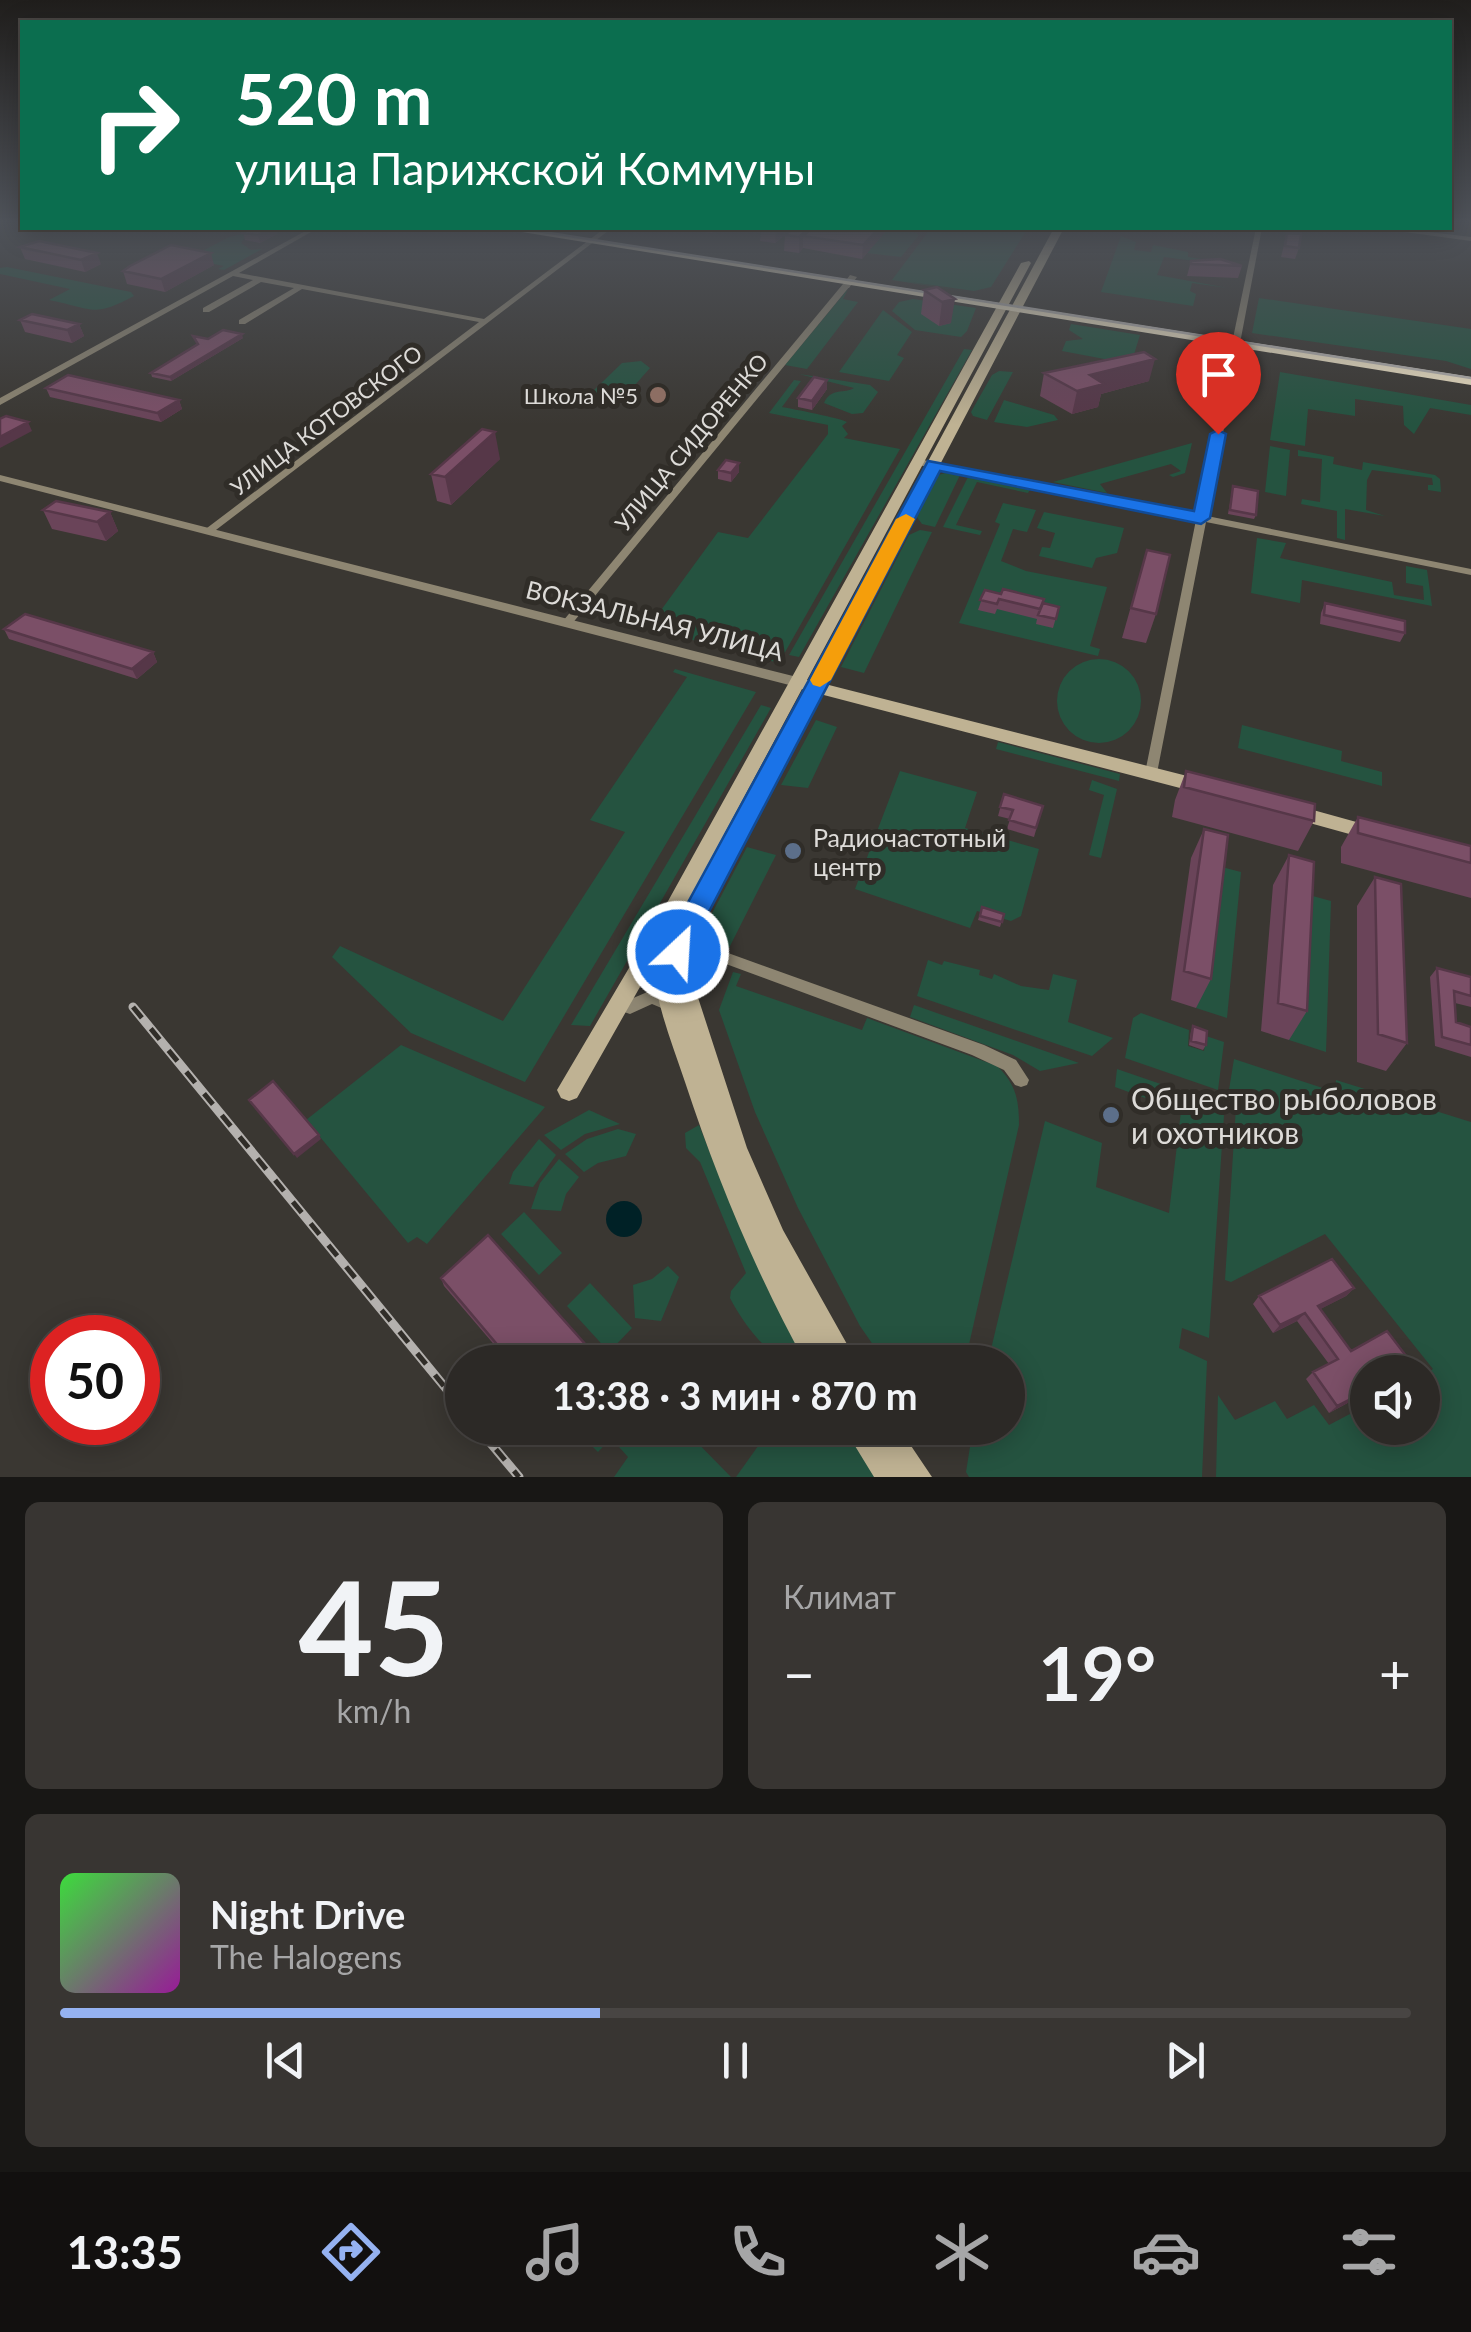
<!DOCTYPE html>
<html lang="ru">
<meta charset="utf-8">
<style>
:root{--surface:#2c2926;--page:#383532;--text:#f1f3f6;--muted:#a6a6a7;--line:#484543;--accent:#95b2f1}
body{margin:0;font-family:Lato,sans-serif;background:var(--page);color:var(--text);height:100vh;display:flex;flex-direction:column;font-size:38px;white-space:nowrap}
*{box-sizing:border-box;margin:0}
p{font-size:32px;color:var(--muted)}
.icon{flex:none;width:55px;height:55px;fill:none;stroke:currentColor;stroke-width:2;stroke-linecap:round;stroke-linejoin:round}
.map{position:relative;height:1477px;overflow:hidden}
.side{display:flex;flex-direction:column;gap:25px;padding:25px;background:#181715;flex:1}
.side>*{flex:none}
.guide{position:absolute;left:20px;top:20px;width:1432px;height:210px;border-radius:0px;box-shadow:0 5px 25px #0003,0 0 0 2px var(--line);background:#0b6e4f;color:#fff;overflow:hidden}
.controls{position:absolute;left:1350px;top:1355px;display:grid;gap:20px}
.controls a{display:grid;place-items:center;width:90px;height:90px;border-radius:50%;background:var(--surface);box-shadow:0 5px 25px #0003,0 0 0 2px var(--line);font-size:50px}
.speed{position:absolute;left:30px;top:1315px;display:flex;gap:20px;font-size:50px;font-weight:700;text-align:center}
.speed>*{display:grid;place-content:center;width:130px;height:130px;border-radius:50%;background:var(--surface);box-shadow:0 5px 25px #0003,0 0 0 2px var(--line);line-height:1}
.speed .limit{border:15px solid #d22;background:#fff;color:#111}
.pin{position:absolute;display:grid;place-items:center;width:85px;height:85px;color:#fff;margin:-102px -42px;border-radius:50% 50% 50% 0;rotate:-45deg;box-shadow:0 0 10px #0007}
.pin .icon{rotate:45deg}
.me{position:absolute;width:110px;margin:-55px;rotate:25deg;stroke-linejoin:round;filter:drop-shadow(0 0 8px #0008)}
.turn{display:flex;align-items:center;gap:35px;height:210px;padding:0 50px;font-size:45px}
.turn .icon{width:130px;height:130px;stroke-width:2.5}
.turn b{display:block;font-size:70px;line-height:85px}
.big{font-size:75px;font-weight:700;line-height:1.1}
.side .tile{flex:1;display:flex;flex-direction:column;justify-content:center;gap:15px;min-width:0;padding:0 35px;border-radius:15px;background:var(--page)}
.side .dial{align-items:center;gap:0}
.dial b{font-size:130px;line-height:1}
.song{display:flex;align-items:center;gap:30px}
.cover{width:120px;height:120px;border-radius:15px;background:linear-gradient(135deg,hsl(120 70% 55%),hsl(300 70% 35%))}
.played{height:10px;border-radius:5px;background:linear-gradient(90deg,var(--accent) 40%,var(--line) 40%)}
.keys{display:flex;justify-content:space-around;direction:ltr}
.heat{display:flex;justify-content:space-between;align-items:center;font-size:55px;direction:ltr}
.side .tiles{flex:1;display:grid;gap:25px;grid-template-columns:1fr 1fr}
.tile:last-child{grid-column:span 2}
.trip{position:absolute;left:445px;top:1345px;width:580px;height:100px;border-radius:50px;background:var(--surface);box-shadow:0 5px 25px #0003,0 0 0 2px var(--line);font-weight:700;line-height:100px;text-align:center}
.tabs{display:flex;height:160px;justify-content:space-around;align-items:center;background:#12100f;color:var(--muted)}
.tabs .icon{width:70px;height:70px}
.tabs .current{color:var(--accent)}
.tabs b{font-size:45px;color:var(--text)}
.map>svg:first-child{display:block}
</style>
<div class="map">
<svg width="1471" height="1477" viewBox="0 0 1471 1477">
<rect width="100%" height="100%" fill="#3a3732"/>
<path fill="#255340" d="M882,228L916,233L919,235L901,257L867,253L885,232Z
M931,228H1028L991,287L974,291L903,281L976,293L892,280Z
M247,233L239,247L241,243L251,250L262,249L224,270L218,269L224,266L200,261L176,265L229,237Z
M1121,236L1136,242L1134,250L1151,252L1153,245L1188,252V257L1229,263L1232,266L1164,257L1157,275L1228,288L1192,283L1190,291L1196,294L1193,306L1101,292Z
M7,267L131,292L134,296C92,318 95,309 49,300L70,289L0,274V268Z
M848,289L843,299L858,302L807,369L785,365Z
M1259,298L1471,329V369L1446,361L1252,333Z
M913,299L976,308L967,331L961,337L915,330L892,311L899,302Z
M883,310L912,332L897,355L904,358L889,381L839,372Z
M1071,324L1140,335L1131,364L1062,351L1066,341L1083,339L1069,330Z
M964,349L972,350L799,657L789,655Z
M641,361L650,368C634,386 617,410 592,397L593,391L622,363Z
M999,371L1013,372L987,420L973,416L971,412L992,375Z
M1280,372L1471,405V415L1430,408L1414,434L1404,425L1403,406L1355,399V416L1308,409L1305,446L1270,440Z
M799,374L870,385L878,392L863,413L852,414L824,403C831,387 845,394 854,388Z
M794,380L801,381L782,407C793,409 840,418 847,422L842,426L848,434L844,438L900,449L784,654L775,662L648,628L718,532L748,538L828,434V425L769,413Z
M1004,400L1054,415L1058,420L1027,427L994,422Z
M1192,443L1185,473L1173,477L1169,475L1181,471L1171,464L1100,484L1107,493L1053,482Z
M1270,446L1290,450L1286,496L1265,492Z
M1298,450L1334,457L1333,464L1362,470L1363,462L1435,475L1440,479L1441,492L1428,490V485H1433L1432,478L1372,470L1367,480L1366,510L1385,516L1345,509V540L1337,538V511L1301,504L1302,499L1320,502L1322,459L1298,456Z
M949,472L961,473L935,527L922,524L916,516L938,475Z
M969,475L1031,488L1028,493L977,482L956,525L982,531L980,535L943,527Z
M1003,503L1036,510L1027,532L1013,529L1001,561L1026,571L1107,587L1090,646L1100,649L1098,656L959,623L1000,524L995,522Z
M1044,512L1124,528L1117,553L1096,558L1092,568L1039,556L1042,547L1050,548L1055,533L1037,528Z
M920,530L932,532L864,673L841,667L909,535Z
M1257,538L1286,543L1280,558L1392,582L1394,595L1424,600L1423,586L1406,583V566L1427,570L1432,606L1302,580L1300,603L1251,593Z
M1057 701a42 42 0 1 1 84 0a42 42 0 1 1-84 0Z
M675,669L756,692L525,1082L411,1033L332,957L340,946L503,1021L625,832L590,820L687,677L673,672Z
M761,705L771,708L590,1026L571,1025Z
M816,720L837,727L808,788L781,785Z
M1242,725L1342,751L1341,761L1382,772V786L1238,748Z
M998,742L1120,774L1119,781L996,749Z
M900,771L977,792L965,828L1039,849L1021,916L1011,921L977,911L970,928L855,889Z
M1092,780L1117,789L1101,858L1089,855L1104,795L1089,790Z
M747,847L776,855L729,948L716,940L709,919Z
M1214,865L1241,872L1227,1018L1196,1008Z
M1298,892L1331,901L1326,1052L1289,1040Z
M928,960L942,965L944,961L980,970L979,975L992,979L994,974L1021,986L1049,990L1053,974L1077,980L1068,1022L1113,1038L1092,1056L917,996Z
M733,972L741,974L736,986L862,1030L867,1018L997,1066C1016,1084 1019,1100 1019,1125L965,1362H885L860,1326L798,1208L755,1112L719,1010Z
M914,1005L1079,1063L1040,1071L1013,1055L910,1017Z
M1141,1013L1189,1030L1188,1046L1204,1051L1206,1036L1224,1042L1218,1090L1125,1058L1133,1018Z
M401,1045L545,1107L427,1244L417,1237L408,1243L306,1120Z
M1234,1059L1335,1092L1336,1080L1471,1122V1477H1216L1218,1395L1235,1420L1275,1401L1287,1419L1314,1405L1329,1425L1367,1405L1368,1428H1422L1423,1376L1433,1369L1325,1234L1231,1282L1225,1280L1236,1107L1228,1096Z
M1117,1069L1213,1102L1224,1115L1209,1338L1182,1328L1179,1348L1207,1361L1202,1477H969L966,1472L973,1428H1008V1362H988L1045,1121L1102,1143L1096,1187L1169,1213L1181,1111L1115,1087Z
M589,1110L620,1124L585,1134L561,1150L544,1135Z
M699,1125L734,1213L803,1352L796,1362C768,1360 742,1321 730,1298L731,1291L746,1273L700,1162L686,1148L685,1133Z
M618,1129L636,1134L626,1156L598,1163L584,1172L565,1154L587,1139Z
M539,1139L556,1155L533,1187L509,1184L513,1172Z
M559,1159L579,1177L566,1194L561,1211L531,1209L540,1183Z
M524,1212L562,1253L539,1275L501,1234Z
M668,1266L679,1277L661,1321L635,1318L633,1285L652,1279Z
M590,1283L632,1328L609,1352L567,1306Z
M599,1428H683L731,1477H614L628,1457L611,1438L598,1452L587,1441Z
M771,1428H848L882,1477H736Z"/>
<path fill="#002126" d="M606 1219a18 18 0 1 1 36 0a18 18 0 1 1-36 0Z"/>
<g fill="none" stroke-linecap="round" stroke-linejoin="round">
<path fill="#8e8672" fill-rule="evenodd" d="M311,228H318L239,273L484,319L605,228H612L212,533H204L203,531L479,322L302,289L245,324H239V320L294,288L261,282L209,312H203V308L253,280L233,276L0,405V398Z
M1256,228H1262L1241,338L1237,340L1233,338Z
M843,284L850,286L571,625H563L561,623L563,621Z
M1233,342L1240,344L1207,516L1471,569V575L1206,522L1157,773L1151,778L1145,773L1196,520L918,465L913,462L918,459L1197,515Z
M686,917L691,919L703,939L717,949L984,1045L1016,1060L1029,1080L1027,1085L1021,1087L1015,1085L1004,1070L972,1055L707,957C693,948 687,938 679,923L681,919Z
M652,990L676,1000L679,1005L676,1010L671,1012L652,1004L630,1014L624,1012L622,1007L624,1002Z"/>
<path fill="#8e8672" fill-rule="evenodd" d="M1375,228H1395L1471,237V241Z
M850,275L857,277L849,288H843L842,286Z
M0,475L797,677L804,682L797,687L0,481Z"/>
<path fill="#bfb293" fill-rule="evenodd" d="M1054,228H1064L825,684L1203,780L1209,782L1212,787L1209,792L1203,794L820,694L698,927L690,945V973L747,1148L783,1230L857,1362H805C756,1273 717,1179 685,1082C672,1043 656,1005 653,964L577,1098L569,1101L561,1098L557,1090L662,912L1021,263L1029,261L1031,263L807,680H810ZM802,689L805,690L675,931L674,928Z
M1295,805L1378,828L1381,833L1378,838L1371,840L1288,817L1286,812L1288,807Z
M844,1428H899L932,1477H874Z"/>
<path fill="#f0e4c6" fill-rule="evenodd" d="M497,228H519L1471,377V385Z"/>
<path stroke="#b4b1ae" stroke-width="2.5" d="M518,228L1471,378"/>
<g stroke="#b4b1ae" stroke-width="9">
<path id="rail" d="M133,1007L462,1408
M478,1428L519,1477"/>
</g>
<use href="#rail" stroke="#302d28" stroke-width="5" stroke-dasharray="14" stroke-linecap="butt"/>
</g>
<path fill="#6a4459" d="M147,228H176L168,231Z
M698,228H718L712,233L698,231Z
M761,228L808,229L807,232L812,228H886V231L862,259L803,248L799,253L784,251L785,235L775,243L760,241Z
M243,233L277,234L260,243L245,240Z
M1287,233L1299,248L1295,259L1281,257Z
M20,247L101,264L85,272L25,259Z
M1191,261L1242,266L1238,278L1187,276Z
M214,265L165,292L127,284L123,271Z
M937,287L951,323L939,326L921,314L924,290Z
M20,320L79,324L84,336L72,343L25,332Z
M193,336L208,339L243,338L171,381L152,377L151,373L197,344Z
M1044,373L1149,381L1101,394L1098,407L1072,414L1040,396Z
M827,380V389L812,410L798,407V398Z
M46,388L179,400L182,409L161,422L50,397Z
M500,459L451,505L437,501L431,474Z
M718,470L739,472L731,482L718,479Z
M1233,486L1256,515L1254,519L1228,514Z
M43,510L110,512L118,531L106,541L52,529Z
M1147,550L1156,614L1146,643L1122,638Z
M985,590L1059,607L1053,628L1036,624L1037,619L997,609L995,614L978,610Z
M1325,603L1405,633L1400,642L1320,624L1321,613Z
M4,629L153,652L157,662L137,679L9,639Z
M1186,771L1314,821L1298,851L1172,817L1175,800Z
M1004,794L1043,806L1034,837L1007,829L1010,819L998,816Z
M1358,817L1471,846V898L1341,863V847Z
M1204,829L1211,979L1196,1008L1171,1000L1191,858Z
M1289,855L1307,1011L1289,1040L1261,1031L1273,885Z
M1375,877L1407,1043L1386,1071L1357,1062V906Z
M982,907L1004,914L1000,927L978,920Z
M1437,968L1471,977V1007L1455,1003L1456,1022L1471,1027V1057L1435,1046L1430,977Z
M1193,1026L1206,1045L1203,1050L1189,1045L1191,1031Z
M441,1278L596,1361L594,1362H509L444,1286Z
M1354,1288L1346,1296L1320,1309L1368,1392L1329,1413L1306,1379L1313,1372L1329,1364L1297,1321L1273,1333L1253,1304L1259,1296Z"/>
<path fill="#563748" d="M273,228H276L277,234L260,243L258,235Z
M778,228H794L775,243L776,230Z
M879,228H886V231L862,259L863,245Z
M808,229L807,237L803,236V248L799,253V237Z
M97,253L101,264L85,272L81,260Z
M211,253L214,265L165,292L161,279Z
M955,299L951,323L939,326L942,302Z
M79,324L84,336L72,343L67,330Z
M242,334L243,338L171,381L170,377Z
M1155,359L1149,381L1101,394L1098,407L1072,414L1077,391L1090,375Z
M827,380V389L812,410V401Z
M179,400L182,409L161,422L157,413Z
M28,422L32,431L0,448V437Z
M495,432L500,459L451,505L445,477Z
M739,463V472L731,482V473Z
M110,512L118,531L106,541L97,522Z
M153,652L157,662L137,679L132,669Z
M319,1135L321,1139L297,1158L294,1154Z
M1354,1288L1346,1296L1311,1314L1318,1306Z
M1305,1313L1297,1321L1273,1333L1280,1325Z
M594,1354L596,1361L594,1362H586Z
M1368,1390V1392L1329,1413L1337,1406Z"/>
<path fill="#7b4f67" stroke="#563748" stroke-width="2.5" d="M253,228H273L258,235L243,233Z
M793,228H799L808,229L799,237L785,235Z
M812,228H879L863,245L803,236Z
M1287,233L1301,234L1299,248L1285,246Z
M39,241L97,253L81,260L20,247Z
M171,245L211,253L161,279L123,271L130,266Z
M1220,259L1242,266L1191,264V261Z
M937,287L955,299L942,302L924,290Z
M32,314L79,324L67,330L20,320Z
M223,330L242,334L170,377L151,373L198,344L193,336L208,339Z
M1144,352L1155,359L1090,375L1104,384L1077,391L1044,373Z
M68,375L179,400L157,413L46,388Z
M814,377L827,380L812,401L798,398Z
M6,416L28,422L0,437V419Z
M482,429L495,432L445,477L431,474Z
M726,460L739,463L731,473L718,470Z
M1233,486L1258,491L1256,515L1230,510Z
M56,501L110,512L97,522L43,510Z
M1147,550L1170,555L1156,614L1131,608Z
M1003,589L1044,599L1040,609L999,599L997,604L980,600L985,590L1001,594Z
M1043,603L1059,607L1056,619L1038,615Z
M1325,603L1405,621V633L1324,615Z
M25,614L153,652L132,669L4,629Z
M1186,771L1315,804L1314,821L1184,787Z
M1004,794L1043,806L1036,828L1009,820L1013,810L1000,807Z
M1358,817L1471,846V863L1358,833Z
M1204,829L1228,835L1211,979L1184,971Z
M1289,855L1314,862L1307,1011L1278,1003Z
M1375,877L1401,884L1407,1043L1378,1034Z
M982,907L1004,914L1002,922L980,916Z
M1437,968L1471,977V996L1454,991L1456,1022L1471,1027V1045L1442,1037Z
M1193,1026L1207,1031L1206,1045L1191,1041Z
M273,1081L319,1135L294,1154L249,1100Z
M488,1235L594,1354L586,1362H512L441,1278Z
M1332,1259L1354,1288L1318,1306L1351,1351L1387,1331L1413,1365L1399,1372H1368V1390L1337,1406L1313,1372L1338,1359L1305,1313L1280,1325L1259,1296Z"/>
<linearGradient id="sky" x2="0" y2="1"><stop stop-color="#201e1c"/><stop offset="0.52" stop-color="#4f535a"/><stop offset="1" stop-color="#4f535a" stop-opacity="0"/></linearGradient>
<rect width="1471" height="425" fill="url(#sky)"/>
<path fill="#1a73e8" stroke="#114b97" stroke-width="2.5" d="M1218,430L1226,434L1210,518L1201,524L940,471L701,927L688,960L678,964L668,960L664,952L679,919L928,461L1194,511L1210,434Z"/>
<path fill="#f59e0b" d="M906,514L915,519L831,680L820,687L813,685L810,680L896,519Z"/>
<circle fill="#8d6e63" stroke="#302d28" stroke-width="4" cx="658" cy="395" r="10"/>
<g fill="#5c6f8a" stroke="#302d28" stroke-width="4">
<circle cx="793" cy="851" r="10"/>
<circle cx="1111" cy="1115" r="10"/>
</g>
<g text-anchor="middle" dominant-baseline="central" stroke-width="10" stroke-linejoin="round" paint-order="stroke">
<g font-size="22" fill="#dddbd8" stroke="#302d28" text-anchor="end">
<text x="638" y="395">Школа №5</text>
</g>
<g font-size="22" fill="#dddbd8" stroke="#302d28">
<text transform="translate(326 420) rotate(-37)">УЛИЦА КОТОВСКОГО</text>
<text transform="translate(691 442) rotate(-50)">УЛИЦА СИДОРЕНКО</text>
</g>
<g font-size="25" fill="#dddbd8" stroke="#302d28">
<text transform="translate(655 620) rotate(14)">ВОКЗАЛЬНАЯ УЛИЦА</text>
</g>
<g font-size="25" fill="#dddbd8" stroke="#302d28" text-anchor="start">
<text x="813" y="837">Радиочастотный<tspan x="813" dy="29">центр</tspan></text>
</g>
<g font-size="30" fill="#dddbd8" stroke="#302d28" text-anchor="start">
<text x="1131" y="1098">Общество рыболовов<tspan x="1131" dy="34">и охотников</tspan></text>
</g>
</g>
</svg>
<div class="controls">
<a><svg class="icon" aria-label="sound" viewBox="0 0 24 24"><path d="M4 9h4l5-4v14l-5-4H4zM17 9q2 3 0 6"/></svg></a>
</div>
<div class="speed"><div class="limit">50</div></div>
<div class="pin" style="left:1218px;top:434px;background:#d93025"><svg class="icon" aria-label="arrive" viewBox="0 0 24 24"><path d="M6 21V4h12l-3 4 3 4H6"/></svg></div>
<svg class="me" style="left:678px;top:952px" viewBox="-20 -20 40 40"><circle r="17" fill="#1a73e8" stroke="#fff" stroke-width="3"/><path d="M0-11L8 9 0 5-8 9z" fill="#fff"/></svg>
<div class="trip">13:38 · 3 мин · 870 m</div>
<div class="guide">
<div class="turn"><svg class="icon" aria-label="right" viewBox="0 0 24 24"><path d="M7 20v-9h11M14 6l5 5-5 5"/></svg><div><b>520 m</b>улица Парижской Коммуны</div></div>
</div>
</div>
<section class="side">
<div class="tiles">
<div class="tile dial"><b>45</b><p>km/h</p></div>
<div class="tile"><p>Климат</p>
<div class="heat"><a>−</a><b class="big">19°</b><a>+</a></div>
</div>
<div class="tile">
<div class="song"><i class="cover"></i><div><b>Night Drive</b><p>The Halogens</p></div></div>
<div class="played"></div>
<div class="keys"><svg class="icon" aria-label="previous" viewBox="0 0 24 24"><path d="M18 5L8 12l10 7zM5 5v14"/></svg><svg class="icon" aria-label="pause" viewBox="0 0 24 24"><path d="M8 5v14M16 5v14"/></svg><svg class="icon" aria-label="next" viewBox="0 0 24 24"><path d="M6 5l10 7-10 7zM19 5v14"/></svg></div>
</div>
</div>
</section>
<nav class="tabs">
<b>13:35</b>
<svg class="icon current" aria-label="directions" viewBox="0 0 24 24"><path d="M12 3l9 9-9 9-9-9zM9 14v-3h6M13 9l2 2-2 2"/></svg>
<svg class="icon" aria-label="music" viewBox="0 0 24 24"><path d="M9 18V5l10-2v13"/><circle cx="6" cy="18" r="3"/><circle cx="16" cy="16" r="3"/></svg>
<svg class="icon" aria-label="phone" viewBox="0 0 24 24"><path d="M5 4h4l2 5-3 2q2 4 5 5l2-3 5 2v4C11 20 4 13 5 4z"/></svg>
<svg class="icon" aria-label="climate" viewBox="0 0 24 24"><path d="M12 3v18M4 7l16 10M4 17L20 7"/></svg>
<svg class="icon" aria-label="car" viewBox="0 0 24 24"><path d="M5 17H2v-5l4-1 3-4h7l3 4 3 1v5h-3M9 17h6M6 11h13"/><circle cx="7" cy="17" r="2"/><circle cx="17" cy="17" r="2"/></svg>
<svg class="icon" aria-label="filters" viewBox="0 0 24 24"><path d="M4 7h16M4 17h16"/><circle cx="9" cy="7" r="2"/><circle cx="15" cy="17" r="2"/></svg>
</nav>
